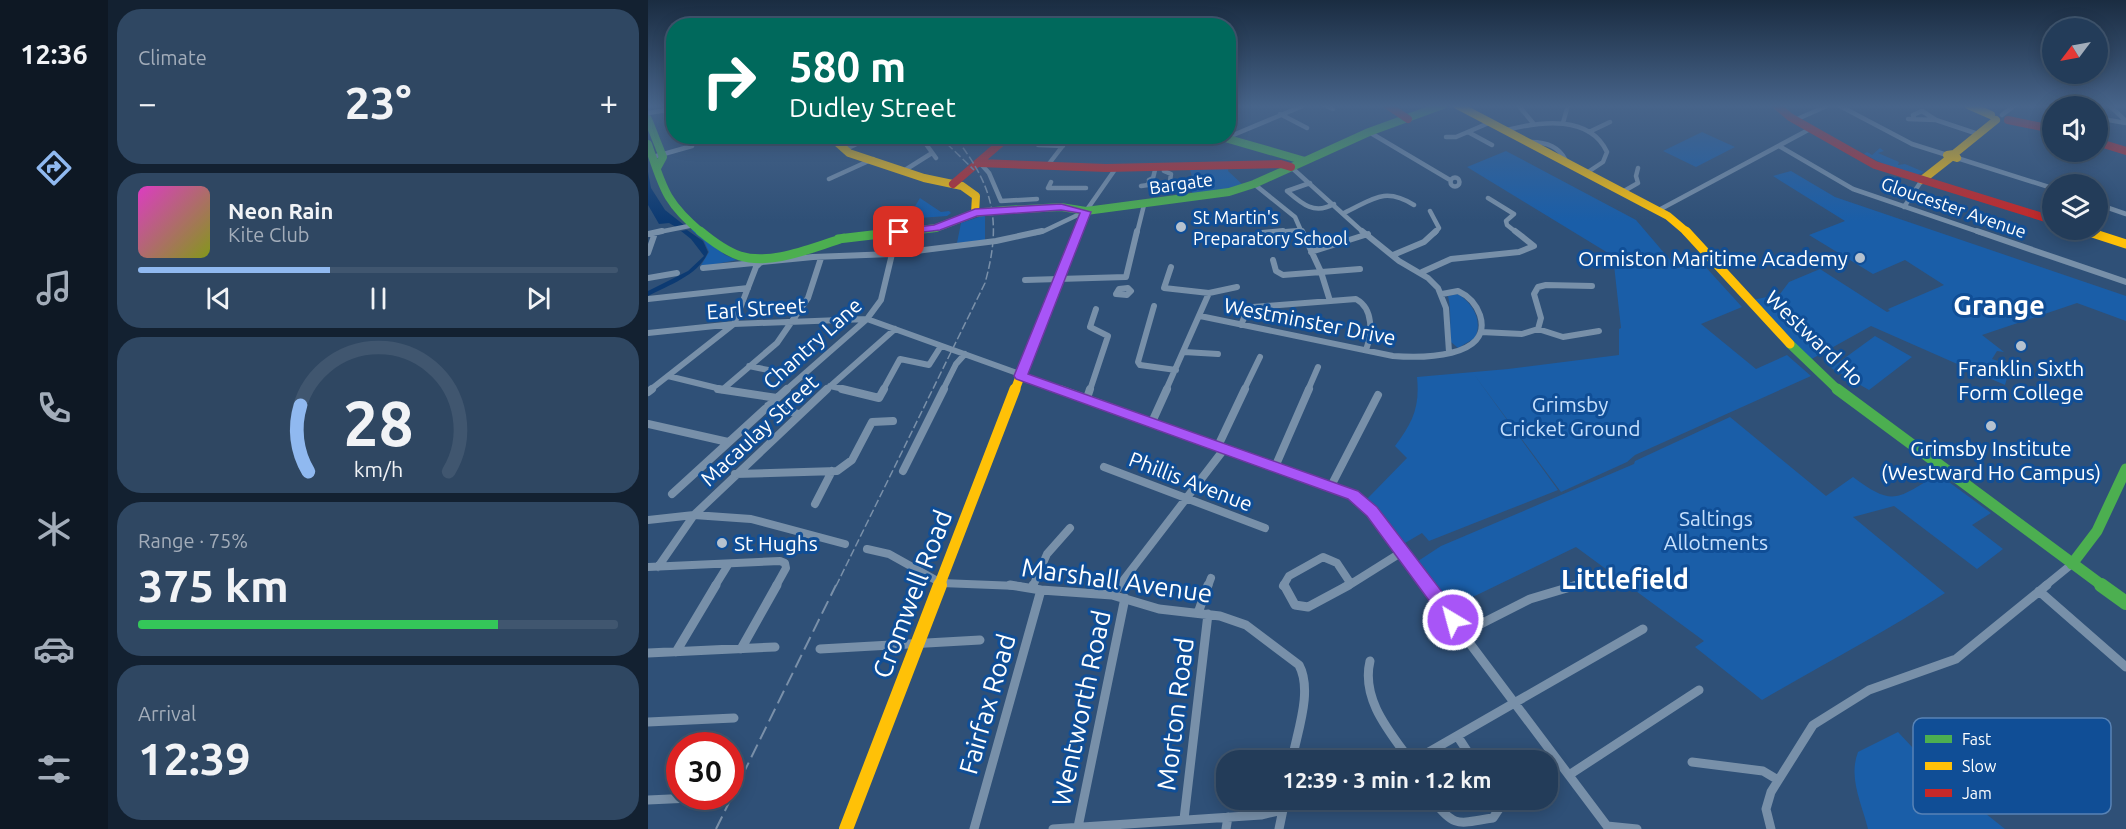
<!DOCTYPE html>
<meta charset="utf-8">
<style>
:root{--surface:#233c59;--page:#2f4762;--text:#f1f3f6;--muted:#a3adba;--line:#40566f;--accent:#90b9f0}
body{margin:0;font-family:Ubuntu,sans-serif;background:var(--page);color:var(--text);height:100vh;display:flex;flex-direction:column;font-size:22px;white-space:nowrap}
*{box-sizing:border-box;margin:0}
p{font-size:20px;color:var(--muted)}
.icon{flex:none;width:33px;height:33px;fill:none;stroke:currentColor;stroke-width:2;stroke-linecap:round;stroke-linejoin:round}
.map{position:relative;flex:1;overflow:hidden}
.panel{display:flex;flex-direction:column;gap:9px;padding:9px;background:#132131;width:540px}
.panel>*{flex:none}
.hud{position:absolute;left:18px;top:18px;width:570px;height:126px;border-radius:24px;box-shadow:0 3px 15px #0003,0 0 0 2px var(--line);background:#00695c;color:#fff;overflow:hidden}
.needle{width:39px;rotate:238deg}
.fabs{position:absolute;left:1394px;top:18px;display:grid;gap:12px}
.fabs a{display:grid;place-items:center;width:66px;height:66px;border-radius:50%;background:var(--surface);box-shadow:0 3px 15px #0003,0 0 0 2px var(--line);font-size:30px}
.speed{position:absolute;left:18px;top:732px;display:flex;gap:12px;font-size:30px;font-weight:700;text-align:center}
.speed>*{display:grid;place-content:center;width:78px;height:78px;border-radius:50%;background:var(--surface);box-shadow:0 3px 15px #0003,0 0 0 2px var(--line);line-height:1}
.speed .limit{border:9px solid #d22;background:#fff;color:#111}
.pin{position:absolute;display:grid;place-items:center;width:51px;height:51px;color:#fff;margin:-26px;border-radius:12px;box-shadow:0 3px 9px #0006}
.me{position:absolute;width:66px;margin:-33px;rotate:323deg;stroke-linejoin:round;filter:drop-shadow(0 0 4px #0008)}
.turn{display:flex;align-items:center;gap:21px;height:126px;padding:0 24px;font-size:27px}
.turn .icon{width:78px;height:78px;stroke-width:2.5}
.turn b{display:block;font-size:42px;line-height:51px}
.big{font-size:45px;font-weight:600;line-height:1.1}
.panel .card{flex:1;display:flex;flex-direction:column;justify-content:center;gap:9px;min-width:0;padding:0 21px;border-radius:24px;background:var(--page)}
.panel .dial{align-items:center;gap:0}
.dial svg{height:156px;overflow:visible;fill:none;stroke:var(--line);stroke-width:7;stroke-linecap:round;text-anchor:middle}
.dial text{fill:var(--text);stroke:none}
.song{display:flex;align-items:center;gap:18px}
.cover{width:72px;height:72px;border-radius:9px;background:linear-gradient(135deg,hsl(310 70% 55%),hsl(70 70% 35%))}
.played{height:6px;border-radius:3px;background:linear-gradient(90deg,var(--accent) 40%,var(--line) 40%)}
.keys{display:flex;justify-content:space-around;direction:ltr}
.heat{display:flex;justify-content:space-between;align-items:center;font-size:33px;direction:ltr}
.charge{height:9px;border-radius:4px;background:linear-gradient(90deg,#34c759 75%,var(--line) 0)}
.trip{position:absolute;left:568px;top:750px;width:342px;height:60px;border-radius:24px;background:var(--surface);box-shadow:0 3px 15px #0003,0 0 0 2px var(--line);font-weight:600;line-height:60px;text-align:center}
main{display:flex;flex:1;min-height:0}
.tab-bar{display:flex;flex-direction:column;width:108px;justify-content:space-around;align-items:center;background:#0e1824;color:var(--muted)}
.tab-bar .icon{width:42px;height:42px}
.tab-bar .active{color:var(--accent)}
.tab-bar b{font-size:27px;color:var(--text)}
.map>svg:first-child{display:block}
</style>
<main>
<nav class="tab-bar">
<b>12:36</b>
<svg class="icon active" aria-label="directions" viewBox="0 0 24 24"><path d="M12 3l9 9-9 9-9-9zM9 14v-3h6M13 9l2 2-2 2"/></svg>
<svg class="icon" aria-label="music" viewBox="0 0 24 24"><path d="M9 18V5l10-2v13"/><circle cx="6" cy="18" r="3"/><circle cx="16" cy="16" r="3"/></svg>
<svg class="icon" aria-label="phone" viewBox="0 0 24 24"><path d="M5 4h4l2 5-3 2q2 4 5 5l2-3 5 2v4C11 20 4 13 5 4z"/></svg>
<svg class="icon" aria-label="climate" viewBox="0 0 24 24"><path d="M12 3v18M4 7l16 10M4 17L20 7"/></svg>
<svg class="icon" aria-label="car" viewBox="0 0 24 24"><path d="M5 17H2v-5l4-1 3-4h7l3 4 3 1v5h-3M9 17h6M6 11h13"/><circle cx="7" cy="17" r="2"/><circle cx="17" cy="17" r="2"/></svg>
<svg class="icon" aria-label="filters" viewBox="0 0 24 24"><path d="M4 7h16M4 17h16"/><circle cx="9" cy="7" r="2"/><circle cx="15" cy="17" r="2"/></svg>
</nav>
<section class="panel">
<div class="card"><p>Climate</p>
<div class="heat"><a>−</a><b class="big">23°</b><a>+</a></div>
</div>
<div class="card">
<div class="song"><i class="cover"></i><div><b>Neon Rain</b><p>Kite Club</p></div></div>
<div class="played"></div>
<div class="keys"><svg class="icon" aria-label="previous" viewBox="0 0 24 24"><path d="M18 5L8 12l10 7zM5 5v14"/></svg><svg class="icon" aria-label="pause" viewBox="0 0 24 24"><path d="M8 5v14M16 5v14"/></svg><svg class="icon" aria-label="next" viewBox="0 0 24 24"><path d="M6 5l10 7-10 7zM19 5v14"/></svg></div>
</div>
<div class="card dial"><svg viewBox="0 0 100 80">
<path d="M14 69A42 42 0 1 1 86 69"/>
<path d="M14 69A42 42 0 0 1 10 35" stroke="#90b9f0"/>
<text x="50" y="56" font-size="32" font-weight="700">28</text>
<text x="50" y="72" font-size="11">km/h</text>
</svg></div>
<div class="card"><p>Range · 75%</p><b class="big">375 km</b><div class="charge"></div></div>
<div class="card"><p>Arrival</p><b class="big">12:39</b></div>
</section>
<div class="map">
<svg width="1478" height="829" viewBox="0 0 1478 829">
<rect width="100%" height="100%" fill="#2f5077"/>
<path fill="#1a5ea8" d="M1054,132L1087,147L1048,167L1015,151Z
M1232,148L1236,151L1230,153L1251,162L1250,165L1257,164L1276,172L1269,175L1241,167L1216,154L1219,152L1224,155Z
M858,151L988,220L1029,268L1054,263L1094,307L1053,324L1108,369L1139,355L1163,376L987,455L979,462L913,492L825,373L910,490L781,541L774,533L757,543L719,499L759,458L747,446C765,422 772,407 769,377L860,369L971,355V329L973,328L965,256L819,167Z
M541,166H581L580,171L595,185L545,196L540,178L544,177Z
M1143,171L1187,197L1478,296V321L1429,303L1334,335L1356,352L1349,351L1344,359L1350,361L1348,365L1361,371L1357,385L1223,326L1160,361L1105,300L1132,294L1141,282L1172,269L1239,312L1242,311L1240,309L1296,285L1257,260L1225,274L1161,235L1197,221L1125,176Z
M272,198L293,212L301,211L303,213L299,216L258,219L267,210L266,208Z
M337,215V240L309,243L313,223Z
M45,229L77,255L89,260L52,267L61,252L56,241L43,230Z
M810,294C825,304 835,320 827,338L810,348L803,342C801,327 804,312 800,296Z
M1227,336L1264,357L1221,390L1183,368Z
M1082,417L1178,496L1205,477C1246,508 1250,498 1290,474L1343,513L1324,525L1355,549L1329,569L1246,506L1205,517L1297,593C1238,632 1175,664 1114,700L1047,647L1056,641L928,547L802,608L767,563L793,546L986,464L987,461Z
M1250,732L1293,778L1357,829H1220C1214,804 1200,778 1210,752Z"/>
<path fill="#0c3a72" d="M0,172L3,188L17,210L36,225L28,227L21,223L11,224L0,205Z
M39,230L55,241L60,252C51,275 21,285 0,296V291L40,271L56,256L43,239L33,231Z"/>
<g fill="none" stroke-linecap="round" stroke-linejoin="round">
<path stroke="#7890a9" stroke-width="4.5" d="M676,105L685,109
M870,105L885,123
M1190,105L1264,144L1299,155
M1461,105L1478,121
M0,113L26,109
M632,114L659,128
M1354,115L1367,105
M1449,118L1478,123
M1260,119L1288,120L1274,111L1265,115L1266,118
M1147,120L1181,105
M1288,120L1330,134
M915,123L920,105
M859,130C893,121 942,115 959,152L955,162L940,172
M721,132L802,180
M820,132L844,145
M941,132L962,122
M798,137H808L843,122
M391,138L420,139
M578,138L657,105
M421,139L436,140L439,136
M275,140L288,158
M883,142C897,142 910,146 917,159
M390,145L415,146
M1131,146L1205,189L1334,233
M196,150L225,136
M5,157L44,146
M1309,158L1404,188
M332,163L341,173L353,201L389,199
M400,165L420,139
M643,167L716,233
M257,170L284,153
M516,171L523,174L522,181
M802.5 182a4.5 4.5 0 1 1 9 0a4.5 4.5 0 1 1-9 0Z
M181,179L225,159
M501,180L505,178L508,166
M403,182L400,188H438
M662,183L639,191C654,204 666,215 686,204
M606,184L647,217L654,233
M493,186L500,185L501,182
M976,191L990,183L988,176L990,168
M840,198L866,214L858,221L859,225L869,233
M1449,204L1478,214
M1256,207L1274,180
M782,211L791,228L787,233
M1009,211L1162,129
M696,213C724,200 736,186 766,205
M6,233L46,225
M387,233L396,231L438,211L468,168
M489,233L496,205
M616,233L652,230"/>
<path stroke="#7890a9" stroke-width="6" d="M654,231L673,272L682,301
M714,231L751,261L780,278L790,288L798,308L801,352
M1329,231L1478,282
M614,233L635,231
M0,234L14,231
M663,252L720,234
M0,253L7,233
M745,255L776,242L788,231
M625,260L628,271L635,275L712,269
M523,267L516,288L561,293L589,287
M55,268L165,257L244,254L348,241L394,231
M774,272L803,259L871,252L886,246L867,231
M0,278L29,273
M377,280L478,277L489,231
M480,288L483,291L479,295L468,294L471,289Z
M0,299L100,288
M506,306L490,362L492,365L528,370
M552,316L745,356C771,358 846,359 832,315C828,304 821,296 810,291L794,294
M593,325L599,311L605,307L708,299C726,309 724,333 718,350
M890,329L915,337L951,331
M833,332L874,334L890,329L893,318L886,294L890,287L898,285L944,286
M0,333L86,324L219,319L416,390
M536,352L570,354
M101,366L120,370
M20,376L77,390
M182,386L200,390
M2,390L86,324L108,267L112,263
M74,390L129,343L160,298L173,258
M138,390L219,319L233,300L244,254
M178,390L247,329
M235,390L252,359L281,365L293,346
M295,390L308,364L317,354
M442,390L460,336L442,327L448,309
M518,390L561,293
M596,390L612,357
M660,390L670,367"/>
<path stroke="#7890a9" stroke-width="8" d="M70,389L129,398
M194,389L231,398L236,389
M412,389L705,495L724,512L780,586
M0,392L4,389
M439,398L442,389
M120,406L151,414
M504,422L519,389
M0,424L80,442
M570,446L597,389
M456,467L617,528
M627,467L661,389
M255,471L296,389
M87,474L189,471L204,460L224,422L245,421
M683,486L730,395
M24,494L139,389
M167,504L184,471
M0,520L46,515L103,519L197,544
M219,549L241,554L293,583L371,586
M0,567L132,561L137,563L138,568L128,586
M10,567L46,515L179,389
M703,584L754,552
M67,586L80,565
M385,586L399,554L422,528
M471,586L577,448
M560,586L563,578
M635,586L641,576L675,557L689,563L703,584
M698,586L703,584
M925,586L929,585
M1397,586L1424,564"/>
<path stroke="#7890a9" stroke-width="9" d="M362,585L393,590L464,595L511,609L572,616L598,625L651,665C665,691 649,732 644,760
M636,585L647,605L660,607L701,585
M778,585L959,826L989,829
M384,588L385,585
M1391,591L1478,667
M464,595L472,585
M550,613L560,585
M815,633L882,599L929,585
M93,649L129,585
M172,649L332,640
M28,652L68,585
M0,653L127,647
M722,661C713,699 741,731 762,760
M0,722L86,718
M810,737L825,760
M767,760L995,629
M1044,762L1115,771L1130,780
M921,775L1051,690
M0,800L43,798
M785,800C807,829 811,823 845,818L851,809L850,800
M536,819L560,614
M430,827L477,598
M326,829L393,590
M405,829L613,815L635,810
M578,829L580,817
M631,829L637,800
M1123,829L1118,809L1123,792L1165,725L1221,690L1308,659L1399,585"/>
<path stroke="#4caf50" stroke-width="8" d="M0,119L15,157L9,168
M570,136L657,161
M0,144C15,188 17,202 54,233
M357,210L413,207L438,211L581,192L606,184L721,132L795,105
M245,233L288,228L327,213L336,212
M430,233L438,211"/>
<path stroke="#4caf50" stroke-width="9" d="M52,231C64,241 77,251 92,256C124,266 165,247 196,238
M190,239L258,231
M1142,344L1190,390
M379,358L431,231"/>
<path stroke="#4caf50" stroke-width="11" d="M1189,389L1455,586
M1424,564L1449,531L1478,469"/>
<path stroke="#4caf50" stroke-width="14" d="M1453,585L1478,603"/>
<path stroke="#ffc107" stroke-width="8" d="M809,105L1020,216L1040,233
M1320,105L1343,115
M182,136L201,153L276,178L314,186L328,196L327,213
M1306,154L1309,158L1299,155Z
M1306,154L1348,120
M1274,180L1302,158
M1434,230L1443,233"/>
<path stroke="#ffc107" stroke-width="9" d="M1038,231L1142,344
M1438,231L1478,244
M367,390L379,358"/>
<path stroke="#ffc107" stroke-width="11" d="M291,586L367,389"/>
<path stroke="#ffc107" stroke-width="14" d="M198,829L292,585"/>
<path stroke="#c62828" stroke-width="8" d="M739,105L760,119
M1128,105L1142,117L1227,165L1404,220
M1360,120L1404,129
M1449,142L1478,151
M332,163L458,168L633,164L643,167
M305,184L361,136"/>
<path stroke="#7a90a9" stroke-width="1.5" stroke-dasharray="8 3" stroke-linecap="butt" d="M291,136L326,170
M188,586L337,283C354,222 346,186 306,136"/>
<path stroke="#7a90a9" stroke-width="2" stroke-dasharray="14 6" stroke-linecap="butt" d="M68,829L188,585"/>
<path stroke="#4caf50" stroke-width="8" d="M336,212L357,210"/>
</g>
<linearGradient id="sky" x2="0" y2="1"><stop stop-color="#1a2c41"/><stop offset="0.48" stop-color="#47648a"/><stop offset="1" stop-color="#47648a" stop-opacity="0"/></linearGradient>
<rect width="1478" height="221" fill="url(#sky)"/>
<path fill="#a855f7" stroke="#6d37a1" stroke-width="1.5" d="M413,204L443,212L380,374L710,491L729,507L811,614L813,620L811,625L805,627L799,625L719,516L700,499L368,379L366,376L432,213L413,210L329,216L292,230L251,235L246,232L251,229L286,225L327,209Z"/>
<g fill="#b6c2cf" stroke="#104e96" stroke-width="2">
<circle cx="533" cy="227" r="6"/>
<circle cx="1212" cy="258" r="6"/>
<circle cx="1373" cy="346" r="6"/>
<circle cx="1343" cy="426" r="6"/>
<circle cx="74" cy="543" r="6"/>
</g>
<g text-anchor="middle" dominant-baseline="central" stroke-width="6" stroke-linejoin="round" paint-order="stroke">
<g font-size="18" fill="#fff" stroke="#104e96">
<text transform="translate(533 183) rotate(-8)">Bargate</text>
<text transform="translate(1306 207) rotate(19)">Gloucester Avenue</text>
</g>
<g font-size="18" fill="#fff" stroke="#104e96" text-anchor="start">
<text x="545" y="217">St Martin's<tspan x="545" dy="21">Preparatory School</tspan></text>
</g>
<g font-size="21" fill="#fff" stroke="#104e96">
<text x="1200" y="258" text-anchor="end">Ormiston Maritime Academy</text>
<text x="1373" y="368">Franklin Sixth<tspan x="1373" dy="24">Form College</tspan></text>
<text x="1343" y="448">Grimsby Institute<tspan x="1343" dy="24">(Westward Ho Campus)</tspan></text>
<text x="86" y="543" text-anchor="start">St Hughs</text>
</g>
<g font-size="21" fill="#fff" stroke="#104e96">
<text transform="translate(108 308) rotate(-4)">Earl Street</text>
<text transform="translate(662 321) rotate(11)">Westminster Drive</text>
<text transform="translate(1167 338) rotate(44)">Westward Ho</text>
<text transform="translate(164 343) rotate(-42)">Chantry Lane</text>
<text transform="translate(111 430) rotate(-43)">Macaulay Street</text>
<text transform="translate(543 481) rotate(21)">Phillis Avenue</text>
</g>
<g font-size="21" fill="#c7e1fe" stroke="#104e96">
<text x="922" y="404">Grimsby<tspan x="922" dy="24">Cricket Ground</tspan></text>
<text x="1068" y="518">Saltings<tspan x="1068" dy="24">Allotments</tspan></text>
</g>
<g font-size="26" fill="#fff" stroke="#104e96">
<text transform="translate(469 580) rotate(8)">Marshall Avenue</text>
<text transform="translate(264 594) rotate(-69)">Cromwell Road</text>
<text transform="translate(339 704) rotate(-74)">Fairfax Road</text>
<text transform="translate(433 708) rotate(-78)">Wentworth Road</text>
<text transform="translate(527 714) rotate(-83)">Morton Road</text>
</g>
<g font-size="27" font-weight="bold" fill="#fff" stroke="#104e96">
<text x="1351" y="305">Grange</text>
<text x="977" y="579">Littlefield</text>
</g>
</g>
<rect x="1265" y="718" width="198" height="96" rx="9" fill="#104e96" stroke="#5883b6" stroke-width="1.5"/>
<rect x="1277" y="735" width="27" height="8" fill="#4caf50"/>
<rect x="1277" y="762" width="27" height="8" fill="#ffc107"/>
<rect x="1277" y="789" width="27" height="8" fill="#c62828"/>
<g font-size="16" fill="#fff">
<text x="1314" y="745">Fast</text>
<text x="1314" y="772">Slow</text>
<text x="1314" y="799">Jam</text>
</g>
</svg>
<div class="fabs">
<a><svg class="needle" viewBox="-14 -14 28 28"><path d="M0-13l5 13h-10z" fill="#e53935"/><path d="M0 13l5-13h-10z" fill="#a3adba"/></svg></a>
<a><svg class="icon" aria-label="sound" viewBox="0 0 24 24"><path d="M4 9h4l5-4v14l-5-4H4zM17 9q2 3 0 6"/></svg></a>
<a><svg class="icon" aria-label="layers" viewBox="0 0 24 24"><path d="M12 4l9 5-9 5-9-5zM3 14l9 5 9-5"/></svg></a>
</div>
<div class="speed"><div class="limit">30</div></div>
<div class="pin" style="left:251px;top:232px;background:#d93025"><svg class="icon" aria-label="arrive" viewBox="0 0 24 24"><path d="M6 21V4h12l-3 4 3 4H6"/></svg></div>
<svg class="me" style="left:805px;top:620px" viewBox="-20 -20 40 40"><circle r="17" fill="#a855f7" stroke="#fff" stroke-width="3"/><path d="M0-11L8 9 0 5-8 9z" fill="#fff"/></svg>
<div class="trip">12:39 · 3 min · 1.2 km</div>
<div class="hud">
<div class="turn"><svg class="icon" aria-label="right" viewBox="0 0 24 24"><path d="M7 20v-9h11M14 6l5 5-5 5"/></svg><div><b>580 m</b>Dudley Street</div></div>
</div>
</div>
</main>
